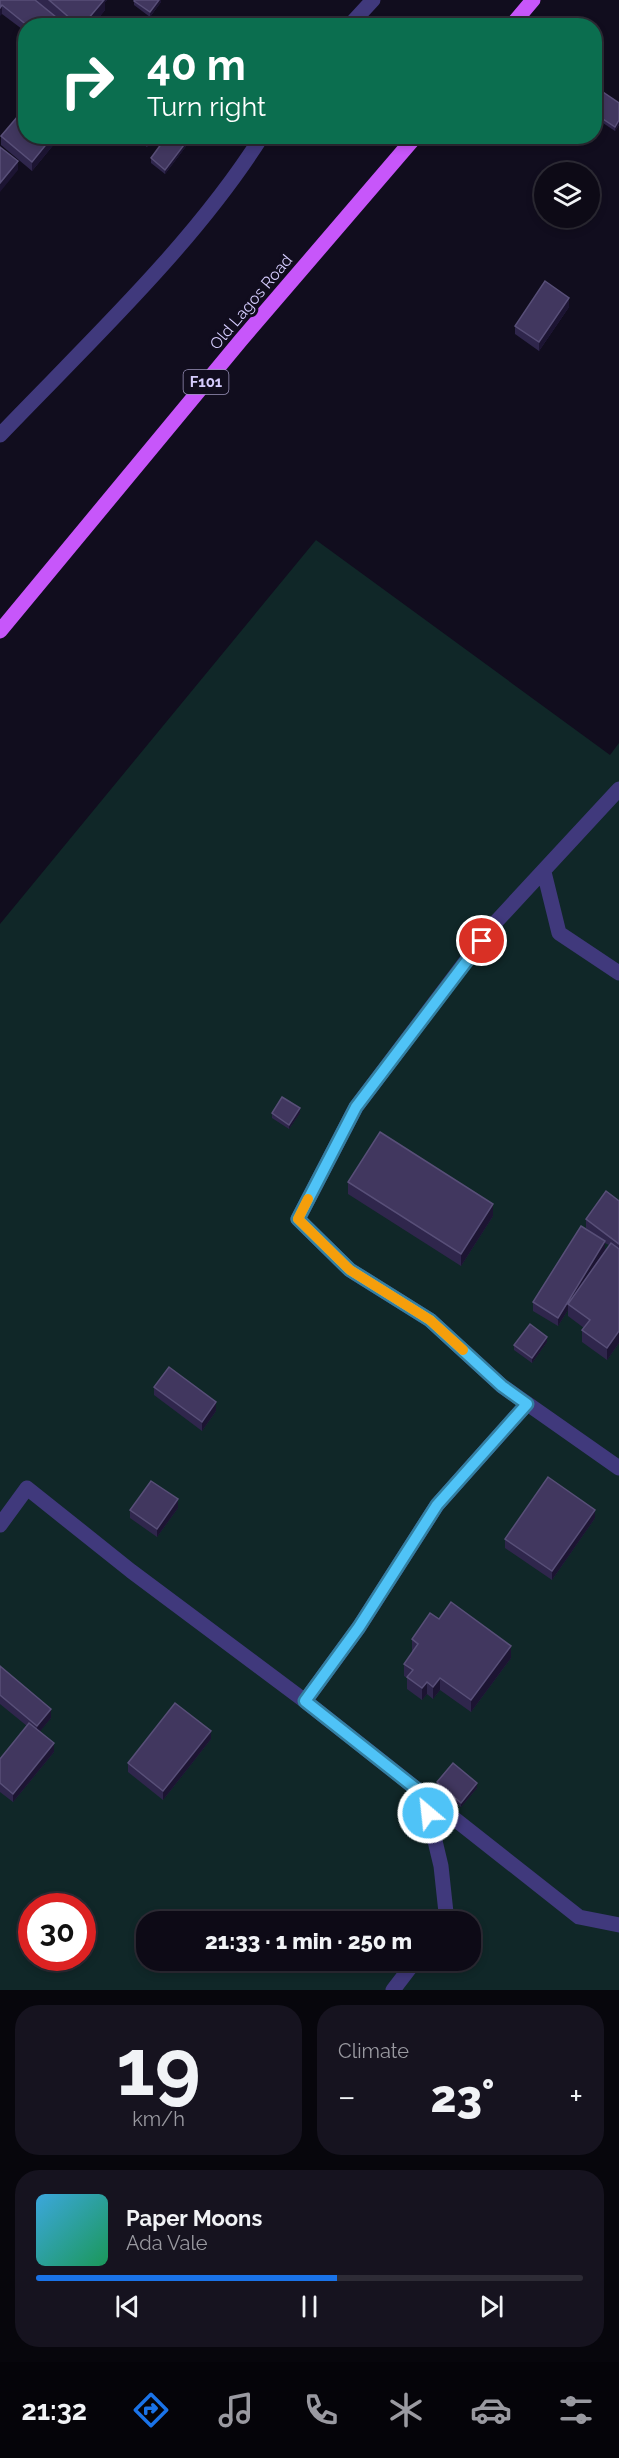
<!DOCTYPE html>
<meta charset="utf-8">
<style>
:root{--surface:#0d0a16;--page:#16131f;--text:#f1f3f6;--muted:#9a9aa1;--line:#2d2b35;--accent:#1a73e8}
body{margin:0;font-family:Raleway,sans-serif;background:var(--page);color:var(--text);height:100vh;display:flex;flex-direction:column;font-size:22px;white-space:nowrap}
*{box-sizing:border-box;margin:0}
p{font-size:20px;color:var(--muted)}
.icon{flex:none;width:33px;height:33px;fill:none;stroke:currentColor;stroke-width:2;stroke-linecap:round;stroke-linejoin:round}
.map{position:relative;height:1990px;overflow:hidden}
.side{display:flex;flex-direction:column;gap:15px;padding:15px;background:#07060c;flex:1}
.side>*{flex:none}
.banner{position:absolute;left:18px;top:18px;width:584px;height:126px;border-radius:24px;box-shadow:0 3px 9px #0003,0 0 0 2px var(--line);background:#0b6e4f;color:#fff;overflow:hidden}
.controls{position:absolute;left:534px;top:162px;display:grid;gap:12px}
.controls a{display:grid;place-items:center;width:66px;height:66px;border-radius:50%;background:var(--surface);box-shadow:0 3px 9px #0003,0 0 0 2px var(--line);font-size:30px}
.speed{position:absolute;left:18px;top:1893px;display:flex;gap:12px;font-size:30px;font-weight:700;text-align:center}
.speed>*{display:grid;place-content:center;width:78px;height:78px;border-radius:50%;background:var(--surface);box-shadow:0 3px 9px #0003,0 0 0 2px var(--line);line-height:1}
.speed .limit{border:9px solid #d22;background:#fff;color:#111}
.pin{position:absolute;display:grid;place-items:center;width:51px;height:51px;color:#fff;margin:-26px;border:3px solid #fff;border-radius:50%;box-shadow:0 2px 6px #0007}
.me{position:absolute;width:66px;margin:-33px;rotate:332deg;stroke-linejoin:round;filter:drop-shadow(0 0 4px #0008)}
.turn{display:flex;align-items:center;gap:21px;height:126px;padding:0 30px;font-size:27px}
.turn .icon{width:78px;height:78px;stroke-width:2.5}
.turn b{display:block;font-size:42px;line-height:51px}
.big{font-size:45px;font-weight:800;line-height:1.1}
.side .card{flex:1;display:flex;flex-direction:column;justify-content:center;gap:9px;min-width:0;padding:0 21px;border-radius:24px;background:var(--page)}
.side .dial{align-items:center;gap:0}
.dial b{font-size:78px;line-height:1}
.song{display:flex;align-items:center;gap:18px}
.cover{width:72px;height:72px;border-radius:9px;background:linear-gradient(135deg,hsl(200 70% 55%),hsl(150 70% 35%))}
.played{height:6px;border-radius:3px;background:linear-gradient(90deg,var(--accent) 55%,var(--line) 55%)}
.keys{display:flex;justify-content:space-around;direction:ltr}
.heat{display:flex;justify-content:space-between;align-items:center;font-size:33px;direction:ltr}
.side .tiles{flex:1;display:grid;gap:15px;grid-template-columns:1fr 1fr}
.card:last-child{grid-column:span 2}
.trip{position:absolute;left:136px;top:1911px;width:345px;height:60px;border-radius:24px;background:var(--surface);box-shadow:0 3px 9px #0003,0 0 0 2px var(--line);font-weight:800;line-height:60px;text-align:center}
.tabs{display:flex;height:96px;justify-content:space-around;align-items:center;background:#050409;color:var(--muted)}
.tabs .icon{width:42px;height:42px}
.tabs .selected{color:var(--accent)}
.tabs b{font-size:27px;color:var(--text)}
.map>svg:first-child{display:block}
</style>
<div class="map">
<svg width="619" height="1990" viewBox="0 0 619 1990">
<rect width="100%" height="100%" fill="#110d1e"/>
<path fill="#102728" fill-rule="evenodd" d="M316,540L610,755L619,743V1990H0V924ZM32,1906H82V1958H32ZM147,1922H471V1960H147Z"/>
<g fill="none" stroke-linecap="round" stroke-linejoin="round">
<path stroke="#40397c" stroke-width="15" d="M349,26L373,0
M0,435C88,343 194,244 262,136
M619,789L494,924L356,1107L298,1219L350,1270L430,1320L502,1386L619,1468
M544,872L559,933L619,973
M527,1404L437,1505L359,1627L305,1701L579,1917L619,1925
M0,1525L27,1488L131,1571L305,1701
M424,1795L441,1866L447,1922
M393,1990L416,1960"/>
<path stroke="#c756fa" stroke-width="15" d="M511,26L533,0
M0,631L241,340L416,136"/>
</g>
<path fill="#2f264c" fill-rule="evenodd" d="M0,0H107L105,2V10L92,26H26V32L2,14Z
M161,0V2L150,17L134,5V1Z
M594,86L619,103V125L615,131L594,117Z
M1,136H55V143L32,171L1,145Z
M133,136H155L147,147Z
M190,141L165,174L151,163V158Z
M569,307L539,351L515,334V326Z
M272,1113H300L289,1129L272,1118Z
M348,1182L493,1216L461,1266L348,1194Z
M619,1201V1343L607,1360L582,1342V1330L584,1328L568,1316V1310L558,1326L533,1311V1302L595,1235L586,1228V1219ZM605,1243L609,1245L605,1250Z
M547,1342L532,1363L514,1350V1345Z
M154,1387L216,1411L202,1431L154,1395Z
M178,1508L157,1537L130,1518V1510Z
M595,1518L552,1580L505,1548V1539Z
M439,1619L511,1658L471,1712L440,1690L433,1699L427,1694L422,1700L407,1689V1678L404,1676V1664L413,1652L412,1651V1639Z
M0,1666L51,1718L40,1731L54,1752L13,1802L0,1792V1759L27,1726L0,1704Z
M211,1739L163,1800L128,1772V1763Z
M437,1782L477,1788L461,1807L437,1787Z"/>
<path fill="#1c1432" d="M104,0H107L105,2V10L92,26H82Z
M159,0H161V2L150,17V12Z
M2,5V14L0,16V8Z
M619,120V125L615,131V127Z
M53,136H55V143L32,171V162Z
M148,136H155L147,147V139Z
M190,137V141L165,174V170Z
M18,161V170L0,192V183Z
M569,298V307L539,351V342Z
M300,1108V1113L289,1129V1125Z
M493,1204V1216L461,1266V1254Z
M605,1241V1250L568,1304V1310L558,1326V1318Z
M619,1331V1343L607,1360V1348Z
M547,1337V1342L532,1363V1358Z
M216,1402V1411L202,1431V1422Z
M178,1499V1508L157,1537V1529Z
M595,1510V1518L552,1580V1571Z
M511,1646V1658L471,1712V1700Z
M440,1678V1690L433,1699V1687Z
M427,1682V1694L422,1700V1688Z
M51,1709V1718L37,1735V1726Z
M211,1731V1739L163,1800V1791Z
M54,1743V1752L13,1802V1794Z
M477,1783V1788L461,1807V1803Z"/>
<path fill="#41375f" stroke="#584f78" stroke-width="1.5" d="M0,0H35L67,26H28L2,5L0,8Z
M49,0H104L82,26H79Z
M135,0H159L150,12L134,1Z
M303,20L311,26H299Z
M442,20L450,26H438Z
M594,86L619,103V120L615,127L594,113Z
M24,109L26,110V136H53L32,162L1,136Z
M167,136L190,137L165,170L151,158Z
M0,147L18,161L0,183Z
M545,281L569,298L539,342L515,326Z
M282,1097L300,1108L289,1125L272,1113Z
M380,1132L493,1204L461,1254L348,1182Z
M606,1191L619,1201V1244L586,1219Z
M581,1226L605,1241L558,1318L533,1302Z
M611,1243L619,1249V1331L607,1348L582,1330L590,1320L568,1304Z
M530,1324L547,1337L532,1358L514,1345Z
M169,1367L216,1402L202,1422L154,1387Z
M548,1477L595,1510L552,1571L505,1539Z
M151,1481L178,1499L157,1529L130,1510Z
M451,1602L511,1646L471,1700L440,1678L433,1687L427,1682L422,1688L407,1677L413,1670L404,1664L418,1644L412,1639L430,1613L439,1619Z
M0,1666L51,1709L37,1726L0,1695Z
M175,1703L211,1731L163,1791L128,1763Z
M29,1723L54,1743L13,1794L0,1783V1759Z
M453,1763L477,1783L461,1803L437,1782Z"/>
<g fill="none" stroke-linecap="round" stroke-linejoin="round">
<g stroke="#337fa1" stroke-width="15">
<path id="route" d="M428,1813L424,1795L305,1701L359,1627L437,1505L527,1404L502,1386L430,1320L350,1270L298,1219L356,1107L482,941"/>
</g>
<use href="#route" stroke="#4fc3f7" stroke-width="10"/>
<path stroke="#f59e0b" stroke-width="10" d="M308,1199L298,1219L350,1270L430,1320L463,1350"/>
</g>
<g text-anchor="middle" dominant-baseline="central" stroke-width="6" stroke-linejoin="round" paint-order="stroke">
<rect fill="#110d1e" stroke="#9a93ba" stroke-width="1.5" x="183.5" y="370" width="45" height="24" rx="4.5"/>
<g font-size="15" font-weight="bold" fill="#d5ccfd">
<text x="206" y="382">F101</text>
</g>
<g font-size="16" fill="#d5ccfd" stroke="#110d1e">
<text transform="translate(251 302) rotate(-50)">Old Lagos Road</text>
</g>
</g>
</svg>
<div class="controls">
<a><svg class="icon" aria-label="layers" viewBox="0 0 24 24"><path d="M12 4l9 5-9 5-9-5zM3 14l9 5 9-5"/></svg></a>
</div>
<div class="speed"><div class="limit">30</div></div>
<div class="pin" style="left:482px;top:941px;background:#d93025"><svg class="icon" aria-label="arrive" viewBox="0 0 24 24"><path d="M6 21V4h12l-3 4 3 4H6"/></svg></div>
<svg class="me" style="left:428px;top:1813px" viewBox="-20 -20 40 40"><circle r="17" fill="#4fc3f7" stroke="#fff" stroke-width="3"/><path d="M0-11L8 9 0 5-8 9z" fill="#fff"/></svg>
<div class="trip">21:33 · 1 min · 250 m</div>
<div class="banner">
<div class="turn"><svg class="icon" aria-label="right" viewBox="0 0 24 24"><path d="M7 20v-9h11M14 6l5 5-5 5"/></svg><div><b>40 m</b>Turn right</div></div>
</div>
</div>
<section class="side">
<div class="tiles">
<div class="card dial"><b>19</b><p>km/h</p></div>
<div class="card"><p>Climate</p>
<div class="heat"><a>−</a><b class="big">23°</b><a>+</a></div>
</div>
<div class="card">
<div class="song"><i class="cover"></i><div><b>Paper Moons</b><p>Ada Vale</p></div></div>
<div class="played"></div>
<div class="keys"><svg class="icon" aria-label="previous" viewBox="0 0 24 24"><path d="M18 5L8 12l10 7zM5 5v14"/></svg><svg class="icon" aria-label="pause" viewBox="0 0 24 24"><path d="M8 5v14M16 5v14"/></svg><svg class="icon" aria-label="next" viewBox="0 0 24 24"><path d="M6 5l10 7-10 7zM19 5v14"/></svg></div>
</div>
</div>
</section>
<nav class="tabs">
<b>21:32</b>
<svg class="icon selected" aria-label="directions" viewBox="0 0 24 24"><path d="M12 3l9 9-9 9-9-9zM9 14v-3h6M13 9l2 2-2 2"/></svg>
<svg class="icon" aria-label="music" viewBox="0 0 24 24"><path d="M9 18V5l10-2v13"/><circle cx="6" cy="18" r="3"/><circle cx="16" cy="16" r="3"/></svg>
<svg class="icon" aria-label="phone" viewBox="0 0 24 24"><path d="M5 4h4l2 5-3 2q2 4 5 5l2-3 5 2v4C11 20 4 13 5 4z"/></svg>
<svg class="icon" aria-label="climate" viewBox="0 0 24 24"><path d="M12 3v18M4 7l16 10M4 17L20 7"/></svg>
<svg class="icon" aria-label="car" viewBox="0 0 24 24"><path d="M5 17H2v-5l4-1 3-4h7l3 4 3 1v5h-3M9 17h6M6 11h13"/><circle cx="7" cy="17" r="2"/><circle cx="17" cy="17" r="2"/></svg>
<svg class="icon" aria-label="filters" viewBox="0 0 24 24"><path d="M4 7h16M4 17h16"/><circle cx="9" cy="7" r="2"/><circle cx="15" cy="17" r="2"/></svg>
</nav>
